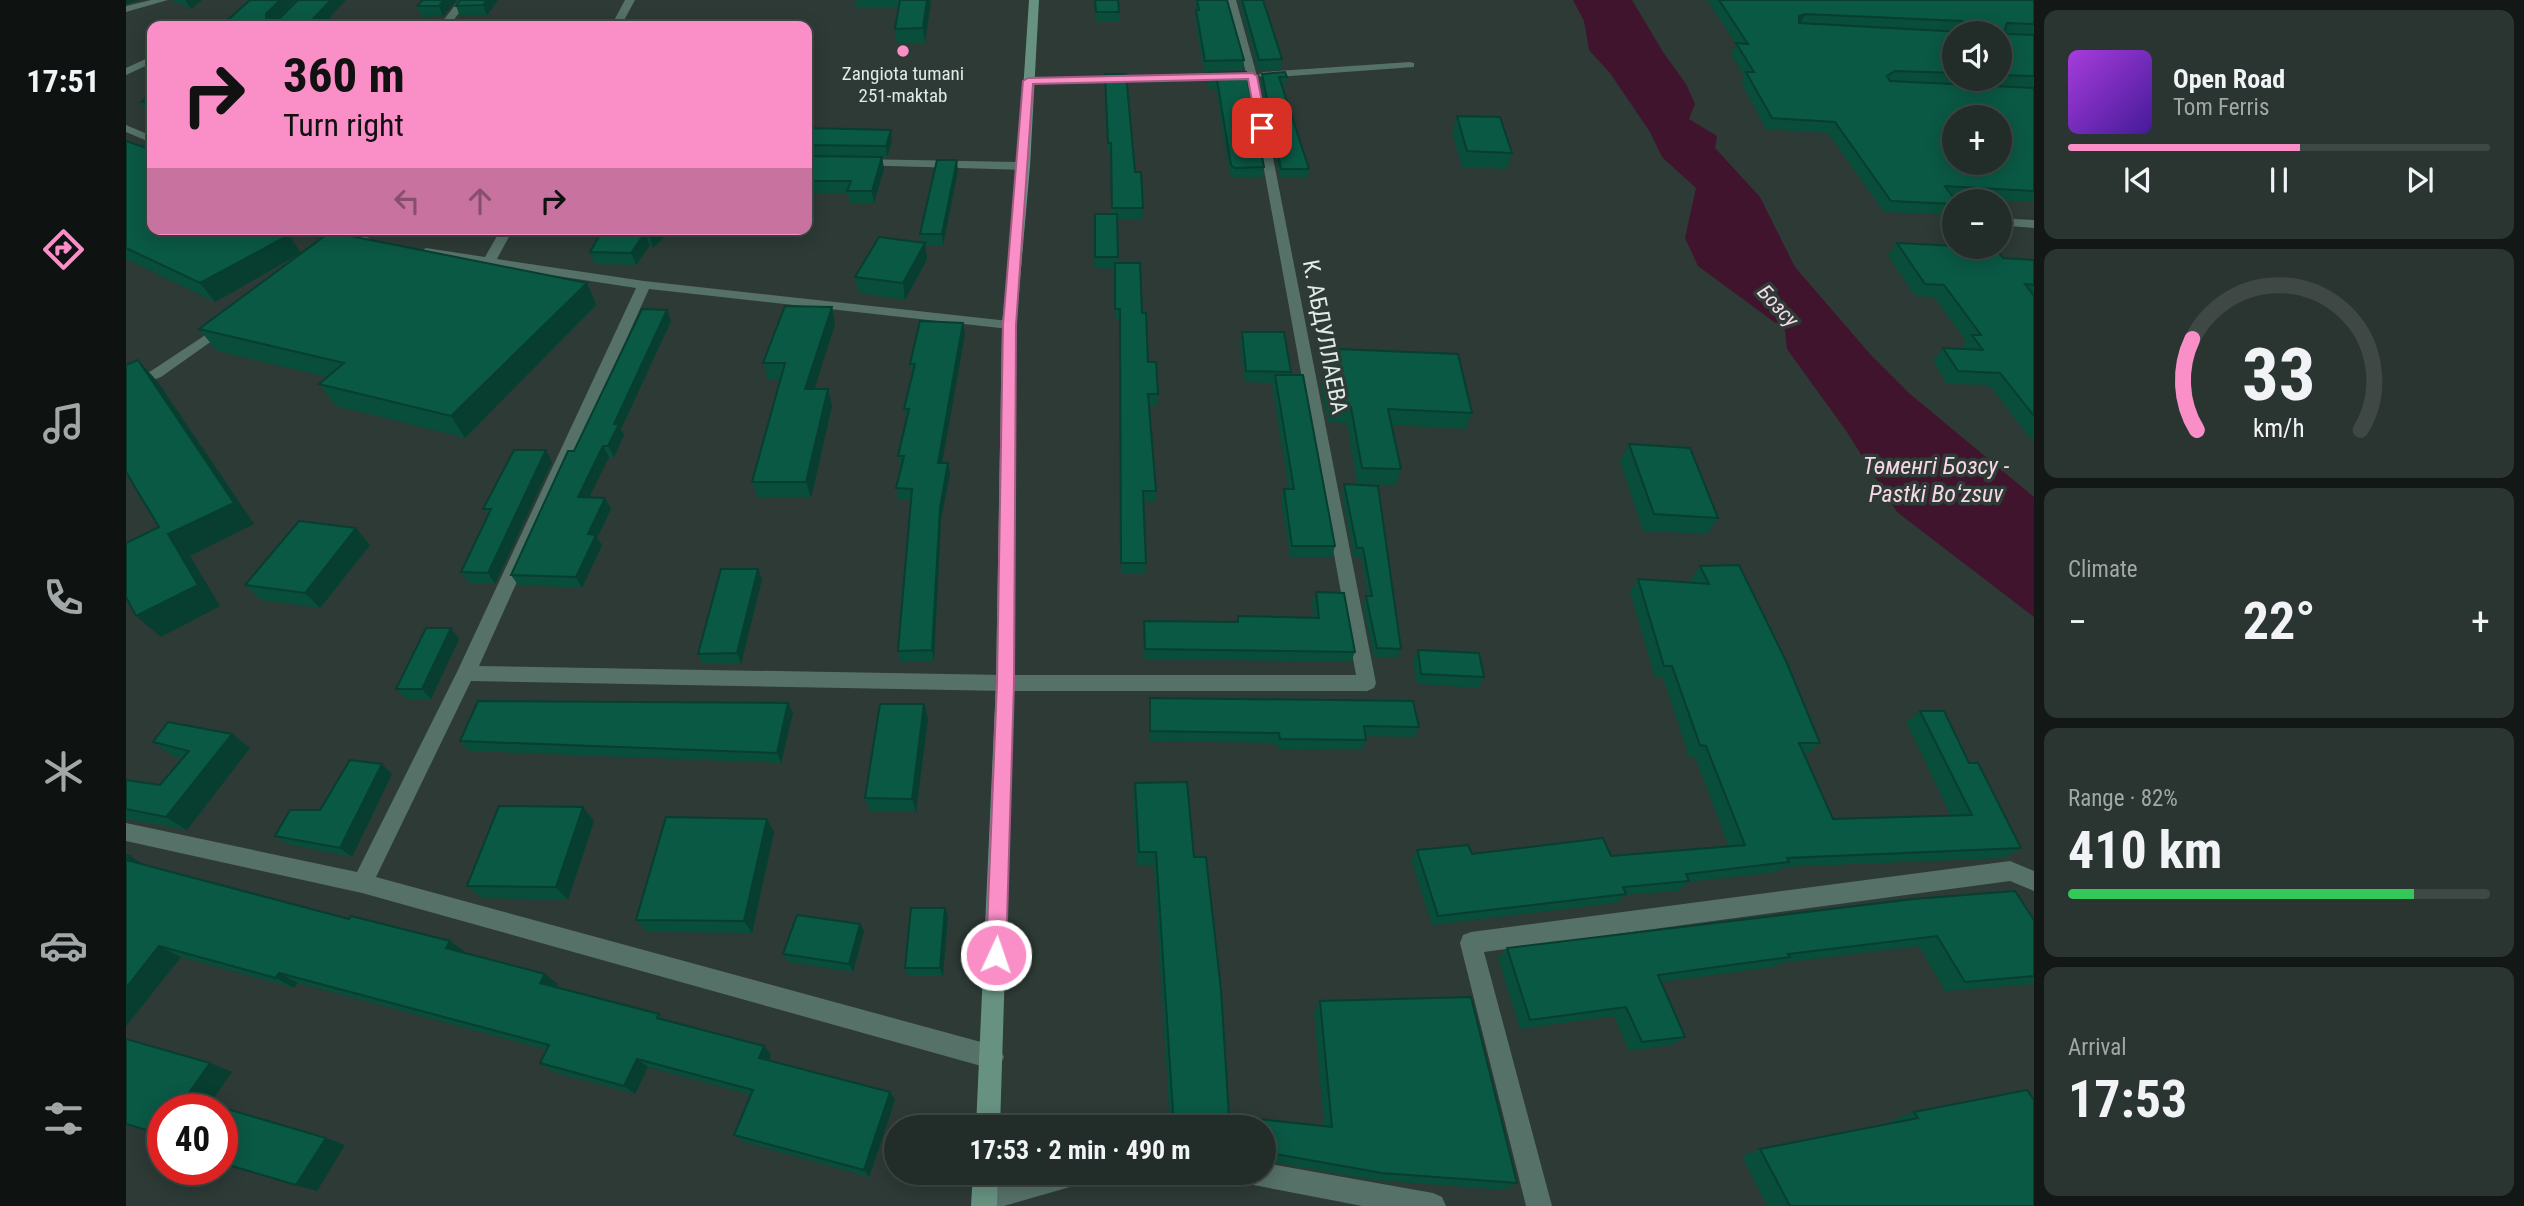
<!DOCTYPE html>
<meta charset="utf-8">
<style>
:root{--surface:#222c28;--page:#2a3430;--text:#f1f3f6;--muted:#a2a7a8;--line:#3f4845;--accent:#fa8fc8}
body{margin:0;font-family:"Roboto Condensed",sans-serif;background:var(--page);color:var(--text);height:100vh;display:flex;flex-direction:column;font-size:26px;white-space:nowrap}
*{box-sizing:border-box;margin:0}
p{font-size:23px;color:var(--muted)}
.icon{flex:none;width:38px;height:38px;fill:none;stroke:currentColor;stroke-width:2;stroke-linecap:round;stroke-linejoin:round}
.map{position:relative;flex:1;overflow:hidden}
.panel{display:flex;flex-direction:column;gap:10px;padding:10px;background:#131816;width:490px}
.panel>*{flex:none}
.top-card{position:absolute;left:21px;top:21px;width:665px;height:214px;border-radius:14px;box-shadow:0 4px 18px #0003,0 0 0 2px var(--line);background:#fa8fc8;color:#111;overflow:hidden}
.controls{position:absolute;left:1816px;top:21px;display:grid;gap:14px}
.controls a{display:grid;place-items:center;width:70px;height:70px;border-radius:50%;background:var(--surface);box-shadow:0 4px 18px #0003,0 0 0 2px var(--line);font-size:35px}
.speed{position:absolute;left:21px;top:1094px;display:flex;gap:14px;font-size:35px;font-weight:700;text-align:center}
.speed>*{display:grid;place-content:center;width:91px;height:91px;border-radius:50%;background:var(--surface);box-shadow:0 4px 18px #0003,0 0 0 2px var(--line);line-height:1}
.speed .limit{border:10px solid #d22;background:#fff;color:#111}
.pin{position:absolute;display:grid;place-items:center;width:60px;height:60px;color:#fff;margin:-30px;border-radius:14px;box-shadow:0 4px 10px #0006}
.me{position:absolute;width:77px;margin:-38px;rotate:3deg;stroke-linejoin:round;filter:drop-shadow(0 0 5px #0008)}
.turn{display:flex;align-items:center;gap:24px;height:147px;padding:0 21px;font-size:32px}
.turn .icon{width:91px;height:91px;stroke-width:2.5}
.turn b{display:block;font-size:49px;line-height:60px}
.lanes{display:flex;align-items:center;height:66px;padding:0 21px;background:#0003;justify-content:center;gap:35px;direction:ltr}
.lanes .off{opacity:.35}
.big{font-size:52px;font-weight:700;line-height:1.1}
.panel .card{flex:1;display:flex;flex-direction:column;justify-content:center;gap:10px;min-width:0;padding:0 24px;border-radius:14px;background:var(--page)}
.panel .dial{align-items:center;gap:0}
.dial svg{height:182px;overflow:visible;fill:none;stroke:var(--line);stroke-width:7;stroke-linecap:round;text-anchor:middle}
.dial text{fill:var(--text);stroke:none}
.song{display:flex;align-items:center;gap:21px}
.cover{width:84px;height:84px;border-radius:10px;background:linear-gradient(135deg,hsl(280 70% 55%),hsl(260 70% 35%))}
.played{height:7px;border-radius:4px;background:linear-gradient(90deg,var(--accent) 55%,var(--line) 55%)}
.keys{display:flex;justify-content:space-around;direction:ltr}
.heat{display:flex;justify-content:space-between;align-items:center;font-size:38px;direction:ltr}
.charge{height:10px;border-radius:5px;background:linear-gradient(90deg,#34c759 82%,var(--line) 0)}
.trip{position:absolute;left:758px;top:1115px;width:392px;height:70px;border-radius:35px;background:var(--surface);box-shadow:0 4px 18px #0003,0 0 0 2px var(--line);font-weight:700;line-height:70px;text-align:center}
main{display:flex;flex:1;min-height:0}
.menu{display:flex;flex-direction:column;width:126px;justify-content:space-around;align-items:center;background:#0e1210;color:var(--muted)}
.menu .icon{width:49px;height:49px}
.menu .on{color:var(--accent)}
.menu b{font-size:32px;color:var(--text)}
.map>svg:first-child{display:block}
</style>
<main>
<nav class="menu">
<b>17:51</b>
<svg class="icon on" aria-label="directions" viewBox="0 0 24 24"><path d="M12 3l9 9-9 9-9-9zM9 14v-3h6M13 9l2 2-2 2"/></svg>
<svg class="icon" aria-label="music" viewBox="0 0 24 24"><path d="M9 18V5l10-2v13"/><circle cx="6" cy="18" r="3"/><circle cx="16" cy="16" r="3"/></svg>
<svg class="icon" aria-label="phone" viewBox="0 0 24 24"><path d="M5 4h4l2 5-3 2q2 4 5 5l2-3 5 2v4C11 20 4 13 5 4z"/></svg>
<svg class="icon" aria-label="climate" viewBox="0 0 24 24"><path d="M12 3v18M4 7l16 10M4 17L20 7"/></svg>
<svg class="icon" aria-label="car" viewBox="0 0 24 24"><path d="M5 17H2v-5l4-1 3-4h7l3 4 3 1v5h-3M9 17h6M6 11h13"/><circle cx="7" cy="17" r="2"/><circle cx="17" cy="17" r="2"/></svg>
<svg class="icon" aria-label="filters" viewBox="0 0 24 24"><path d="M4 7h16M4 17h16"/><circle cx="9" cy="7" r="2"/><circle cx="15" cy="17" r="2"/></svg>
</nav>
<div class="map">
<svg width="1908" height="1206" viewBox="0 0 1908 1206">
<rect width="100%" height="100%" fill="#2d3a35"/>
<path fill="#41142e" d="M1447,0H1506L1537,52L1560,84L1569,104L1563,119L1591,136L1589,148L1634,197L1669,267L1744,354L1784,394L1908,497V617L1771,512L1721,432L1661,349L1659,330L1572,266L1559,238L1570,188L1536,157L1524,132L1484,73L1463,50L1458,21Z"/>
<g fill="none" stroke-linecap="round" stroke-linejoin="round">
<path fill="#567167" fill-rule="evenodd" d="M96,324L100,325V331L35,377L0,390V381L25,371Z"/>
<path fill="#567167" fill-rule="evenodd" d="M25,0H42L0,12V6Z
M333,0H343L323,26H313Z
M499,0H509L495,26H485Z
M1100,0H1110L1131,76L1250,683L1248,688L1241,691H879L345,681L250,877L866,1045L874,1049L878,1057L874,1065L866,1069L236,893L0,841V823L231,872L331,672L510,288L300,256L294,252L300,248L359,257L375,229H387L371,259L518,281L883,321L890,325L883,329L523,289L353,666L879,675H1230L1121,76Z
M26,56V63L0,75V68Z
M1284,62L1288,63V67L1137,78L1132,75L1137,72Z
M1106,73L1110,74V78L902,84L897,81L902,78Z
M0,125L26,136V143L0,132Z
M733,159L898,162L904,166L898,170L729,165L727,163Z
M1888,219L1908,220V228L1884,226V220Z
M207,229H224L254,244L248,248L243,247Z
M1884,861L1908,871V891L1884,881L1358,952L1426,1206H1400L1334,943L1337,935L1345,932Z
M1138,1163L1307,1193L1316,1197L1320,1206H1236L1107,1181L1104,1172H1138Z
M906,1172H963L960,1181L951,1185L878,1206H849L846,1199L850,1190Z"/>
<path fill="#679282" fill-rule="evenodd" d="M903,0H913L904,166L890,325L888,683L874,1127H850L870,683L876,325L892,166Z
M847,1172H872L871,1206H845Z"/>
</g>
<path fill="#094d3b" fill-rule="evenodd" d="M45,0H76L65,9Z
M172,0L196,26H102L105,23L103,19L154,18Z
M331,0L317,16L296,17L291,6Z
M372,0L361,15L334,16L330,6Z
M729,0H805L799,43H771L769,29L773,8H730Z
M969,0H992L993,22H969Z
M1069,0H1101L1118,60L1117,70L1078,71L1069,20L1070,10Z
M1113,0H1137L1156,59L1155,69L1132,70Z
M1581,0H1908V202L1828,198L1829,209L1824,215L1758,212L1702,133L1640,129L1615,82L1618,76L1605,54L1610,44ZM1829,33H1874V79H1829Z
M1120,72L1138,167L1136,177L1108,178L1104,175L1090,90H1083L1081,83L1082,73Z
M979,74L1009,172L1017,208L1016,220H992V263L1016,313L1022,362L1032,394L1031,406H1023L1030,491L1029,502H1018L1020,563L1019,574H995L994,320H989L988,269L968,268L969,214H985V154H982Z
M1136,74L1161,77L1160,84L1156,85L1183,169L1182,177H1154L1135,81Z
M26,93V113H23L15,102Z
M1331,116L1386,153L1381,169L1336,167L1326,132Z
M681,128L766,141L761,157H747H756L758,169L748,203H724L722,193H681Z
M0,141L26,229L163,235L175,253L461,283L470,305L339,438L210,406L193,384L201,377L91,351L73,329L173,254L89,302L0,259Z
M832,171L817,245H799L801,259L779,300L733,293L729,277L795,242L794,234Z
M398,229H445L444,230H399Z
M477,229H546L527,248L524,245L510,265L469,264L464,252Z
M1771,243L1877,258L1908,260V443L1863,385L1821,384L1807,361L1817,348L1837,349L1836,347L1840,341L1808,297L1789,296L1762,255Z
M541,310L545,321L495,429L498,435L488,457H483L463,497L479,498L485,509L471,538L476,545L456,588L392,585L385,575L448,451Z
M709,324L688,389H702L706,406L685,498H632L626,482L655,380L642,379L637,363Z
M1116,332L1165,372L1164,375L1209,546L1206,557H1164L1155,500L1158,489H1163L1146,386L1147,383L1119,382L1114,343Z
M839,334L816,463H822L824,474L815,519L808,661H774L772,651L785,500H772L770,488L775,467L772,456L780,420L778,409L786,376L784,364Z
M1211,349L1346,413L1340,429L1266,425L1275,469L1270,485L1231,484L1221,423L1202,422L1195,387L1198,371H1208L1207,364Z
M1503,444L1592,518L1581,534L1517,531L1494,461Z
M420,450L426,462L369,584L343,583L335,572L362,515L357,509Z
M1218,484L1275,649L1272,657H1248L1237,605L1240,596H1242L1235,557H1228L1216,493Z
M244,545L194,608L135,600L119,585Z
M1574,566L1694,743L1681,754H1678L1707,819L1825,816L1780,722L1794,711L1843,763L1895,848L1878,858L1656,867L1650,872L1562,882L1552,891L1499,895L1490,903L1306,925L1285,860L1291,850L1346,854L1485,856L1603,847L1569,757H1563L1537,678H1529L1504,592L1512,579L1567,583L1565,579Z
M636,579L615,664H577L572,654Z
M1190,592L1229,652L1225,662L1018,659V621L1111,622L1112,616L1188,618L1186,603Z
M333,639L305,699H280L270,689Z
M1292,650L1358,677L1352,688L1291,684L1287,660Z
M1024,698L1293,727L1288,737L1240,736V740L1236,750L1151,749L1150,743L1023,741Z
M798,704L802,719L790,812H744L739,798Z
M667,713L655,763L343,751L334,741Z
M106,734L124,748L61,830L0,819V780L34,785L56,759L47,756L27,742Z
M256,764L266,774L226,857L161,844L149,836L194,810Z
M1009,783L1068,857L1103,1116L1198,1126L1188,1012L1194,1001L1391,1183L1378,1190L1247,1180L1141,1161L1138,1166V1127H1044L1028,866H1011L1007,798Z
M468,821L442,900L355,898L341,886Z
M648,832L626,933L521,932L510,920Z
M19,865L223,919L324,941L339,952L338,953L432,984L430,987L533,1014L539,1020L638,1046L645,1055L643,1060L764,1092L769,1100L743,1177L617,1142L608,1135L625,1095L522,1067L509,1094L427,1072L414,1063L421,1050L172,983L168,988L55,957L0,1026Z
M819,908L822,916L817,976H782L779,968Z
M1908,920V984L1819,991L1793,946L1654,963L1648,967L1535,982L1559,1037L1545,1045L1503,1051L1488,1016L1394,1029L1372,958L1381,948Z
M734,924L738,931L727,972L662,962L657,954Z
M1788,1112L1908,1206H1641L1616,1156L1634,1149L1767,1123L1766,1120Z"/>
<path fill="#073e30" d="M0,0H15L0,4Z
M59,0H76L65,9Z
M154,0H170L146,24L140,18V14Z
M205,0H220L196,26H189L186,20Z
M318,0H331L317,16L313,6Z
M361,0H372L361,15L357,5Z
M801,0H805L799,43L797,28Z
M1679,14L1674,24L1673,16Z
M181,21L184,26H176Z
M765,130L766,141L761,157L760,146Z
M756,157L758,169L748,203L746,191Z
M831,160L832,171L817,245L816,234Z
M529,229H546L527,248L523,236Z
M519,233L524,245L510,265L505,253Z
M163,235L175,253L89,302L74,283Z
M799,243L801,259L779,300L777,283Z
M461,283L470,305L339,438L325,416Z
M706,307L709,324L683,406L679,389Z
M541,310L545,321L495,429L498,435L488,457L482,446L488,424Z
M837,323L839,334L814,474L812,463Z
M12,360L32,382L128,524L64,556L94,606L35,637L10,616L42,534Z
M702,389L706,406L685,498L680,482Z
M477,446L483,457L458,508L452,497Z
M420,450L426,462L369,584L362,573Z
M822,463L824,474L815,519L808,661L806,650L814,508Z
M479,498L485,509L471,538L476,545L456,588L450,577L462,534Z
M230,528L244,545L194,608L179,593Z
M632,569L636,579L615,664L611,653Z
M325,628L333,639L305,699L296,689Z
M662,703L667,713L655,763L651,753Z
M798,704L802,719L790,812L786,799Z
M106,734L124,748L61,830L40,817Z
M256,764L266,774L226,857L214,848Z
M457,807L468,821L442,900L430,887Z
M641,819L648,832L626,933L618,921Z
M4,856L25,869L0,860Z
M819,908L822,916L817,976L814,968Z
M734,924L738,931L727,972L723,964Z
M324,941L339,952L335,959L320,948Z
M33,946L55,957L0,1026V988Z
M153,973L172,983L168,988L150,978Z
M419,974L432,984L427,993L414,983Z
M638,1046L645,1055L641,1066L633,1058Z
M511,1059L522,1067L509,1094L498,1086Z
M84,1063L106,1072L83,1105L60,1097Z
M764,1092L769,1100L743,1177L738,1170Z
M200,1138L219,1145L191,1191L170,1185Z"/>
<path fill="#0a5945" stroke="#073e30" stroke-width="2" fill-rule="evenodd" d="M124,0H154L140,14V18H154L172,0H205L186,20L181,21L176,26H102L107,22L103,19Z
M297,0H318L313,6H291Z
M334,0H361L357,5L330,6Z
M774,0H801L797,28L769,29Z
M969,0H992L993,12H970Z
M1071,0H1101L1118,60L1079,61L1070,10H1073Z
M1116,0H1137L1156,59L1133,60Z
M1593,0H1908V24L1881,23L1878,32L1881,34L1908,35V76L1874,75V33H1829V73L1769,71L1761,76L1764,81L1908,88V191L1819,186L1830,201H1829V204L1765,201L1709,122L1646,118L1620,72H1628L1610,43L1622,44ZM1679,14L1836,21L1838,30L1836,32L1673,23V16ZM1829,117H1874V163H1829Z
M270,23H297L294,26H268Z
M1120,72L1138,167L1109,168L1105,165L1091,80H1084L1082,73Z
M1159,72L1161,77H1153L1183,169H1155L1136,74Z
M979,74H1000L1009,172H1015L1017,208H986L985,143H982Z
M26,93V102H15Z
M1331,116L1374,117L1386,153L1341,151Z
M681,128L765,130L760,146L681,145Z
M0,141L26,150V229H144L163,235L74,283L0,248Z
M681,156L756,157L746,191H721L725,181H681Z
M811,160H831L816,234H794Z
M969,214H991L992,257H969Z
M477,229H529L523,236L519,233L505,253L464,252Z
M204,232L461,283L325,416L193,384L218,363L73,329Z
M753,237L799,243L777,283L729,277Z
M1771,243L1869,248L1877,258L1908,260V285L1899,284L1908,296V416L1874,373L1832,371L1817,348L1857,350L1846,335H1855L1818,285L1799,284Z
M989,263H1014L1016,313H1020L1022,362H1030L1032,394H1022L1030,491H1017L1020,563H995L994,309H989Z
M659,306L706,307L679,389H702L680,482H626L659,363H637Z
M516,309L541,310L488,424H493L482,446H477L452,497L479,498L462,534L470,535L450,577L385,575L442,451H448Z
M794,321L837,323L812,463H822L814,508L806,650L772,651L786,489L770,488L778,456H772L783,409H778L789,364H784Z
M1116,332H1158L1165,372L1120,371Z
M1211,349L1332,354L1346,413L1262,409L1275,469L1236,468L1225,407L1205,406L1198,371L1213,372Z
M12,360L108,503L42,534L72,585L10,616L0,597V543L33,527L0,472V365Z
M1149,375H1177L1209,546H1166L1158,489H1168Z
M1503,444L1564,448L1592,518L1528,514Z
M388,450H420L362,573L335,572L365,509H357Z
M1218,484L1252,486L1275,649L1251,648L1240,596H1246L1237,548H1231Z
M173,521L230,528L179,593L119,585Z
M1613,565L1660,661L1694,743H1673L1707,819L1846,815L1794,711H1818L1843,763H1852L1895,848L1661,858L1663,862L1560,874L1563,881L1497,887L1500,894L1312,916L1291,850L1342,845L1346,854L1477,838L1485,856L1619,845L1580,746L1574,745L1546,666H1538L1512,579L1583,584L1574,566Z
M595,569H632L611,653L572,654Z
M1190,592L1218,593L1229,652L1019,649L1018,621L1112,622V616L1193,618Z
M300,628H325L296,689H270Z
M1292,650L1353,653L1358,677L1295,674Z
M1024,698L1287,701L1293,727L1238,726L1240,740L1154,739L1153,733L1024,731Z
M352,701L662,703L651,753L334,741Z
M754,704H798L786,799L739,798Z
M42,722L106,734L40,817L0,809V780L34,785L63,751L27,742Z
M224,760L256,764L214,848L149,836L164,810H194Z
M1061,782L1068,857H1080L1095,990L1103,1116L1206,1127L1194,1001L1345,997L1391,1183L1256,1173L1144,1153L1141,1161H1138V1127H1048L1030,852H1013L1009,783Z
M373,806L457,807L430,887L341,886Z
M540,817L641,819L618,921L510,920Z
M0,855L4,856L0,860L223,919L225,916L324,941L320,948L419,974L414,983L533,1014L531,1018L638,1046L633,1058L764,1092L738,1170L608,1135L627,1090L511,1059L498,1086L414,1063L423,1045L153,973L150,978L33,946L0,988Z
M1889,891L1908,920V976L1839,982L1811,936L1662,954L1664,957L1532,975L1559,1037L1516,1042L1500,1007L1404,1020L1381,948L1788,899Z
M785,908H819L814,968H779Z
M671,915L734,924L723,964L657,954Z
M0,1039L84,1063L60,1097L200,1138L170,1185L96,1163V1110H37V1135L0,1124Z
M1901,1090L1908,1100V1206H1664L1634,1149L1792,1118L1788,1112Z"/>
<path fill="#fa8fc8" stroke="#a25d82" stroke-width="2" d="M1126,73L1131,76L1141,128L1136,132L1131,128L1122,79L907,84L890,325L888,683L880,955L877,962L870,965L863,962L860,955L871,683L877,325L897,81L902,78Z"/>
<circle fill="#fa8fc8" stroke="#2d3a35" stroke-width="2.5" cx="777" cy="51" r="7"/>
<g text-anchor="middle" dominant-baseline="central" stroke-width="7" stroke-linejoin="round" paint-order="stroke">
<g font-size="19" fill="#e2eae7" stroke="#2d3a35">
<text x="777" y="73">Zangiota tumani<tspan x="777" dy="22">251-maktab</tspan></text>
</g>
<g font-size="21" font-style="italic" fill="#f8d6e6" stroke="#2d3a35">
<text transform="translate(1652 306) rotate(47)">Бозсу</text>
</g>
<g font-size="23" fill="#e2eae7" stroke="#2d3a35">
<text transform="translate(1199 337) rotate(79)">К. АБДУЛЛАЕВА</text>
</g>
<g font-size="24" font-style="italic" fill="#f8d6e6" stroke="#2d3a35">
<text x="1810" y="466">Төменгі Бозсу -<tspan x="1810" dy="28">Pastki Boʻzsuv</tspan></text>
</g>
</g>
</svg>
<div class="controls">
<a><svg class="icon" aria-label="sound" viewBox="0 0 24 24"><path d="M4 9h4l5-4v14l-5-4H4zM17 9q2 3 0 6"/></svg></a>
<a>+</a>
<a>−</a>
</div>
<div class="speed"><div class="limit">40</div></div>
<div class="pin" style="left:1136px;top:128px;background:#d93025"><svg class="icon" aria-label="arrive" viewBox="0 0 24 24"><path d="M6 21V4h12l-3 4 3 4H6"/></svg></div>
<svg class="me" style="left:870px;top:955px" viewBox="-20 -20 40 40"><circle r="17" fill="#fa8fc8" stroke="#fff" stroke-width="3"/><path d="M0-11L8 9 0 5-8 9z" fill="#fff"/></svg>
<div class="trip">17:53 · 2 min · 490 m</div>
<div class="top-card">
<div class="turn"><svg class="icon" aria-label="right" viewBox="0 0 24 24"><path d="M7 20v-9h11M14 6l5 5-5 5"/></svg><div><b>360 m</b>Turn right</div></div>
<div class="lanes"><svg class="icon off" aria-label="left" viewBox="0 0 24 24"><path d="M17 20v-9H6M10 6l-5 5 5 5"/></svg><svg class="icon off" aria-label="ahead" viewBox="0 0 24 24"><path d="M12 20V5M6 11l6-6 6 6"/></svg><svg class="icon" aria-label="right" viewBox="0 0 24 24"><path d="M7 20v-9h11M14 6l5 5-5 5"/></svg></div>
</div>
</div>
<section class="panel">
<div class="card">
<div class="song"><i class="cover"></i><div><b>Open Road</b><p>Tom Ferris</p></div></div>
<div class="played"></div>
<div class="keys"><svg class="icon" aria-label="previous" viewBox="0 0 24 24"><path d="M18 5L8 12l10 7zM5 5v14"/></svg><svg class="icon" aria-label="pause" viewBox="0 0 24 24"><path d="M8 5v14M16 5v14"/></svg><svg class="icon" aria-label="next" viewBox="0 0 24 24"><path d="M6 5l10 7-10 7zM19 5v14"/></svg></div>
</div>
<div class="card dial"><svg viewBox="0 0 100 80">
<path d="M14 69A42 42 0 1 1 86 69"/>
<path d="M14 69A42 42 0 0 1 12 29" stroke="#fa8fc8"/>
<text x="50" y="56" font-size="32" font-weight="700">33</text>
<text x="50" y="72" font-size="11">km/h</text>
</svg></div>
<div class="card"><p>Climate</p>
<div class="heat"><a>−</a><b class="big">22°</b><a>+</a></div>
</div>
<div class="card"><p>Range · 82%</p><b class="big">410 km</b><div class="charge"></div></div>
<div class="card"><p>Arrival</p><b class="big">17:53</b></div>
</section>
</main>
